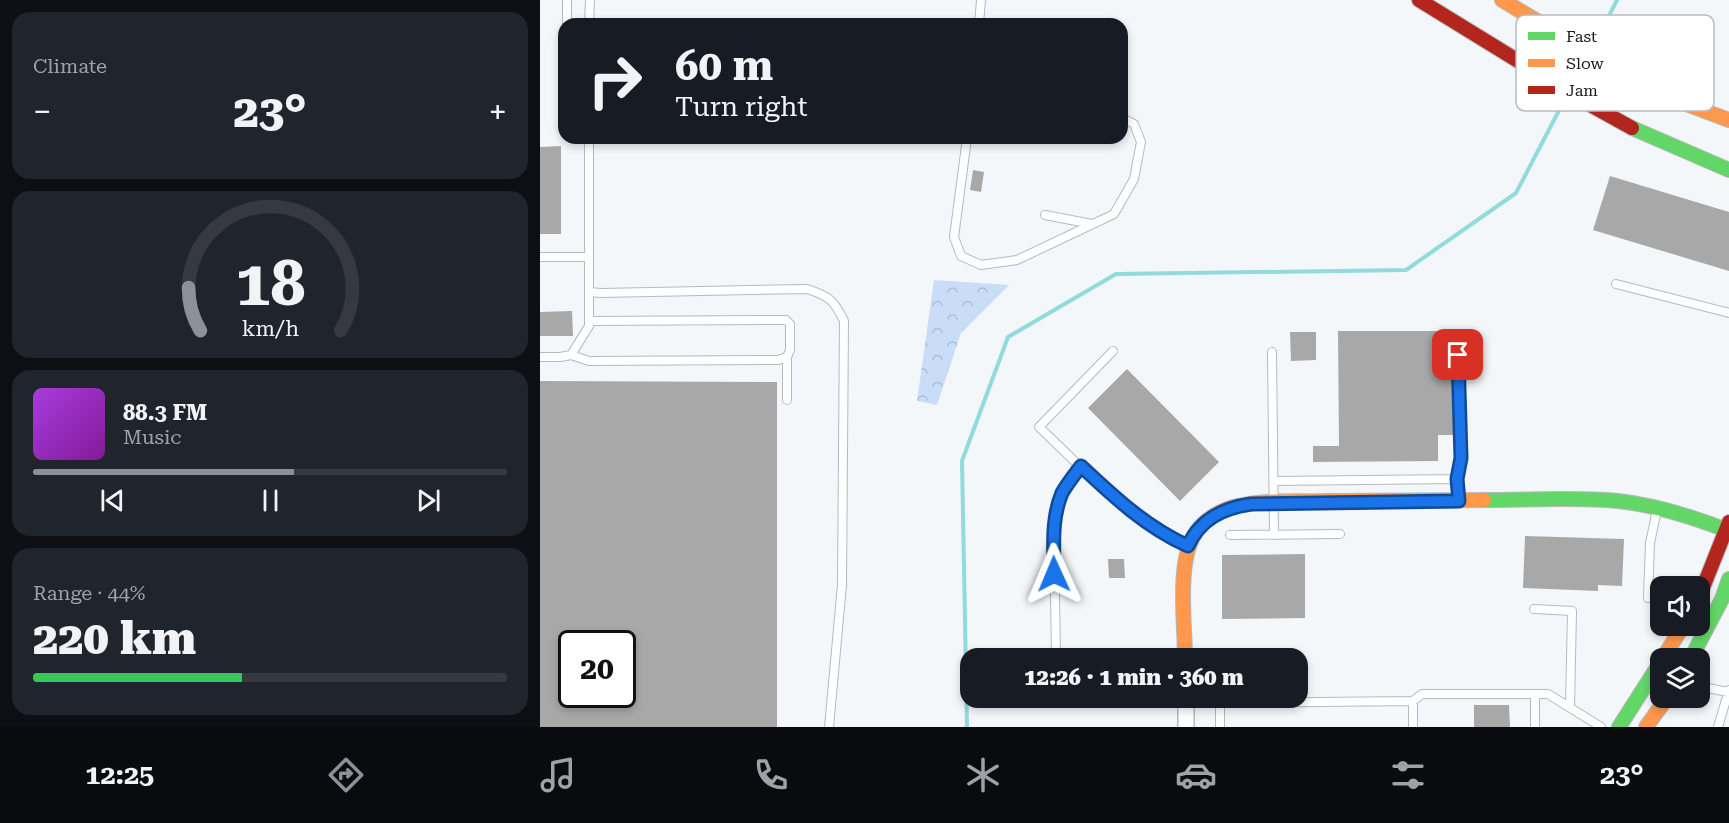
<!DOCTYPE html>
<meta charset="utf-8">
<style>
:root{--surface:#171b24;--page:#20242c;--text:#f1f3f6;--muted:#9ea1a6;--line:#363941;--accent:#8c9099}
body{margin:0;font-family:"Roboto Serif",serif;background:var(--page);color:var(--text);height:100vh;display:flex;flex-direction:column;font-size:22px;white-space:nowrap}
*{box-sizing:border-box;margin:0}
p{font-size:20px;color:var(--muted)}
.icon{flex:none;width:33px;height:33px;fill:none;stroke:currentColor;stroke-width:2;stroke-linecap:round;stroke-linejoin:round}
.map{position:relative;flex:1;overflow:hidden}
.side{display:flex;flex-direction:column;gap:12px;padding:12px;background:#0d0f14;width:540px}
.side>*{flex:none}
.top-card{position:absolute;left:18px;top:18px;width:570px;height:126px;border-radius:18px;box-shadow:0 3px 9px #0003;background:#171b24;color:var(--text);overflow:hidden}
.controls{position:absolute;left:1110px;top:576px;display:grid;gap:12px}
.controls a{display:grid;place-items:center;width:60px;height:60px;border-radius:12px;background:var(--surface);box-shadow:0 3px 9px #0003;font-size:30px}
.speed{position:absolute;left:18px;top:630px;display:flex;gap:12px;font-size:30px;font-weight:700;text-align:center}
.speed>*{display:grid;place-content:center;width:78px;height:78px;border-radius:50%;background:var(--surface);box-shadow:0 3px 9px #0003;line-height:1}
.speed .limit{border:3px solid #111;border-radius:9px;background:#fff;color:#111}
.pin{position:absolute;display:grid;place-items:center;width:51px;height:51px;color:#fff;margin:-26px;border-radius:12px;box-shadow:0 3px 9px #0006}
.me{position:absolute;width:66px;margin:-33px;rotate:359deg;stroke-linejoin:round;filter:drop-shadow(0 0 4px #0008)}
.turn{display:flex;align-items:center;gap:21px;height:126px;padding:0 18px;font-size:27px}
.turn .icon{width:78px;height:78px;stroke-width:2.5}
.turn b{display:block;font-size:42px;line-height:51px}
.big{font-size:45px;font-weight:800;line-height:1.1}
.side .tile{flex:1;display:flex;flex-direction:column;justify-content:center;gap:9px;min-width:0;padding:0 21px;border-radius:18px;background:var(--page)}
.side .dial{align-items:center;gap:0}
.dial svg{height:156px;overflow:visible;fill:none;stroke:var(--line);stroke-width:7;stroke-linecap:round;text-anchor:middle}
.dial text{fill:var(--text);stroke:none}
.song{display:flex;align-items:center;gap:18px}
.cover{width:72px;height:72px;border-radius:9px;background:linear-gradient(135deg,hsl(280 70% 55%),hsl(290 70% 35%))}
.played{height:6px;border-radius:3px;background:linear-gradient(90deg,var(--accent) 55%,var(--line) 55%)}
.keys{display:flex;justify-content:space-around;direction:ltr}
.heat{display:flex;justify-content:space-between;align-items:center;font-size:33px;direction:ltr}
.charge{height:9px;border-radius:4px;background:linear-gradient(90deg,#34c759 44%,var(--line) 0)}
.trip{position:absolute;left:420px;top:648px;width:348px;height:60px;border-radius:18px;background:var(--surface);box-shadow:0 3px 9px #0003;font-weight:800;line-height:60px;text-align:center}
.dock{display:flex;height:96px;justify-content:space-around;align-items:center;background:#090b0e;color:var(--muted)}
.dock .icon{width:42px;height:42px}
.dock .current{color:var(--accent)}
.dock b{font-size:27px;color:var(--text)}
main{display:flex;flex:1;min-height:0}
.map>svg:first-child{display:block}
</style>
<main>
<section class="side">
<div class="tile"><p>Climate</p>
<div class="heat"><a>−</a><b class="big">23°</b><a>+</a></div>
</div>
<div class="tile dial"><svg viewBox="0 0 100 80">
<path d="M14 69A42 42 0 1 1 86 69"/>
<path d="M14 69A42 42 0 0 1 8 47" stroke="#8c9099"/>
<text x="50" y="56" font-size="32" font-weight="700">18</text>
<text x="50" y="72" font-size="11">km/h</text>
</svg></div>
<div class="tile">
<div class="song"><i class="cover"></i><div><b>88.3 FM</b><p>Music</p></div></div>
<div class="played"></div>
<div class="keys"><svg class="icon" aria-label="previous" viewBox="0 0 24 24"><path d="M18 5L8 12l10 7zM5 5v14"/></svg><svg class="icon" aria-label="pause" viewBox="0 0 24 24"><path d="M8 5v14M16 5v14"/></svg><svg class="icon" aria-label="next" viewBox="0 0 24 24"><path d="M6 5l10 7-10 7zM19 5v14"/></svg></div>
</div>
<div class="tile"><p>Range · 44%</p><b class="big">220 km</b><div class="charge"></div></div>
</section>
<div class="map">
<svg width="1189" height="727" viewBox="0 0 1189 727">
<defs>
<pattern id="forest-crowns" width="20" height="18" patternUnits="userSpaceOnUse" patternTransform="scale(1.5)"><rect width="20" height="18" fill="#c9ddf9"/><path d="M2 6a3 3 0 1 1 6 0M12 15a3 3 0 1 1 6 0" fill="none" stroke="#acbdd5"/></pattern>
</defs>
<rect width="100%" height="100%" fill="#f4f7fa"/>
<path fill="url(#forest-crowns)" d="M394,280L469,285L421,333L397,405L377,401Z"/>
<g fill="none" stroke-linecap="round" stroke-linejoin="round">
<path stroke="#91dadd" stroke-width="4" d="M1054,45L1077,0
M1033,85L1047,57
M427,727L422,461L468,337L576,274L866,270L976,193L1026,97"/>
</g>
<path fill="#a8a8a8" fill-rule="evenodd" d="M21,146V234H0V147Z
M433,170L444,172L441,192L430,190Z
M1070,176L1189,212V271L1053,230Z
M32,311L33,336H0V312Z
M798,331H913L912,355L914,435H898V461L773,462V446H799Z
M750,332H776V360L751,361Z
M587,369L679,462L640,501L548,408Z
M0,381L237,382V727H0ZM32,644H82V694H32Z
M985,536L1084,539L1082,586L1058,585V591L983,588Z
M765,554V618L682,619V555Z
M568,559H584L585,578H569Z
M934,705H969L970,727H934Z"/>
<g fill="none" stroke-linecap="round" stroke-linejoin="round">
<g stroke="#b7babd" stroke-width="10">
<path id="lane" d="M27,0V24
M49,24L50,0
M439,24L441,0
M427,138L414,237L421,256L441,265L477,260L574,214L594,179L601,142L594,124L582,118
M505,215L552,224
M0,257H49
M1076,284L1189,313
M49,292L61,293L267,289C289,296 294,300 304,321L302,585L289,727
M573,351L499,427C545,470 589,520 647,546
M732,352L734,535
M31,355L49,361L238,360L247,357L250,350V324L246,320L49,321
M918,355L921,458L917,479L919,497
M0,357H20L31,355L49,326V138
M247,357V400
M734,481L917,479
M690,535L800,534
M1108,598L1110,543L1117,510
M994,609L1032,611L1030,707
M509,658L644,657
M516,658L514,531C518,500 524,491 541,466
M1160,682L1168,688L1188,692
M995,694V727
M873,701V727
M680,727V703L873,701L882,694H1008L1061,727
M1178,727L1189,690"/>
</g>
<g stroke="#b7babd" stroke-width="18">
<path id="street" d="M646,698V727"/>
</g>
<g stroke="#b7babd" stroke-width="16">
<path id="fast" d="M1092,128L1189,170
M944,500C989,500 1034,497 1078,501C1116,505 1153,517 1189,531
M1151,658L1182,599L1189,579
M1079,727L1120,663"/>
</g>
<g stroke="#b7babd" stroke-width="16">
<path id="slow" d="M962,0L1069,64L1149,105L1189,120
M645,658C645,624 636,561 656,532C665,519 682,509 698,506C727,499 759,502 789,501C841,501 893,500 944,500
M1123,658L1143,626
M1106,727L1127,698"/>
</g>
<g stroke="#b7babd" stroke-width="16">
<path id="jam" d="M879,0L1045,102L1092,128
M1160,595L1189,522"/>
</g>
<use href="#lane" stroke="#fdfefe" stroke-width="8"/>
<use href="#street" stroke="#fdfefe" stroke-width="15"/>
<use href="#fast" stroke="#63d668" stroke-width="14"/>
<use href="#slow" stroke="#ff974d" stroke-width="14"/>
<use href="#jam" stroke="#b3261e" stroke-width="14"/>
</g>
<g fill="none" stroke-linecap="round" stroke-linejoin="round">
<g stroke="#114b97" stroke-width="15">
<path id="route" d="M514,574C514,547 511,519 522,493C527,484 535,474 541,466C574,497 606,527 648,546C660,519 683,508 711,504L919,501L917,479L921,458L918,355"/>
</g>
<use href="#route" stroke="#1a73e8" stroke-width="10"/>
</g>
<rect x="976" y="15" width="198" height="96" rx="9" fill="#fff" stroke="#b9babb" stroke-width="1.5"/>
<rect x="988" y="32" width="27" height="8" fill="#63d668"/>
<rect x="988" y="59" width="27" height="8" fill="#ff974d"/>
<rect x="988" y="86" width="27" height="8" fill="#b3261e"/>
<g font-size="16" fill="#171a1d">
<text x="1026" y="42">Fast</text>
<text x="1026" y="69">Slow</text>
<text x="1026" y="96">Jam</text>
</g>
</svg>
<div class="controls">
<a><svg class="icon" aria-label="sound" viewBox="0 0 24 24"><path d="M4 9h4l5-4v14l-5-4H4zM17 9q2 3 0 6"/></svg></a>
<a><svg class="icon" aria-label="layers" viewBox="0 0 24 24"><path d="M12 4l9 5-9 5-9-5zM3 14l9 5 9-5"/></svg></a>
</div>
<div class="speed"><div class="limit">20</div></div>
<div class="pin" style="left:918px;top:355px;background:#d93025"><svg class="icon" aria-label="arrive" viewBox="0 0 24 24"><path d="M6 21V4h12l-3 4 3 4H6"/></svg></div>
<svg class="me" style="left:514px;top:574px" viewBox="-20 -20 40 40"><path d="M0-17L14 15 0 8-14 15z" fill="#1a73e8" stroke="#fff" stroke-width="4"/></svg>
<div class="trip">12:26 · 1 min · 360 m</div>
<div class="top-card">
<div class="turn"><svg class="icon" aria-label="right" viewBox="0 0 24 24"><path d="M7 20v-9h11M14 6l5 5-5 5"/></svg><div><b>60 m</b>Turn right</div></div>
</div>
</div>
</main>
<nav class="dock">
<b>12:25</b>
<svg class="icon current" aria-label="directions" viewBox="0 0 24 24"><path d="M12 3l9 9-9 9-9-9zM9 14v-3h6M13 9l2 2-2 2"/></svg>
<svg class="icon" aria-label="music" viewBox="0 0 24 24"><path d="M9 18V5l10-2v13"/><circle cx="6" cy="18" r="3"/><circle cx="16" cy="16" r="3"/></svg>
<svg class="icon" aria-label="phone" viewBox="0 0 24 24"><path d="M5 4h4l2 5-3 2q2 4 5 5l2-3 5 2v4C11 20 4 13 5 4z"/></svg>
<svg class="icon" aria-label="climate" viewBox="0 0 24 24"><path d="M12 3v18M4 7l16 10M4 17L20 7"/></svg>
<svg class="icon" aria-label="car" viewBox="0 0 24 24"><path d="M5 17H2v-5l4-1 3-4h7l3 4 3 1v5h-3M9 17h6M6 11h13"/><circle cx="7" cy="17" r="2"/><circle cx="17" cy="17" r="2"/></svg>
<svg class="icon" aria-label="filters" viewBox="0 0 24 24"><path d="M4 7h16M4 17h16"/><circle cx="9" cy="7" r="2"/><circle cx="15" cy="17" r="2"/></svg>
<b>23°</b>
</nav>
